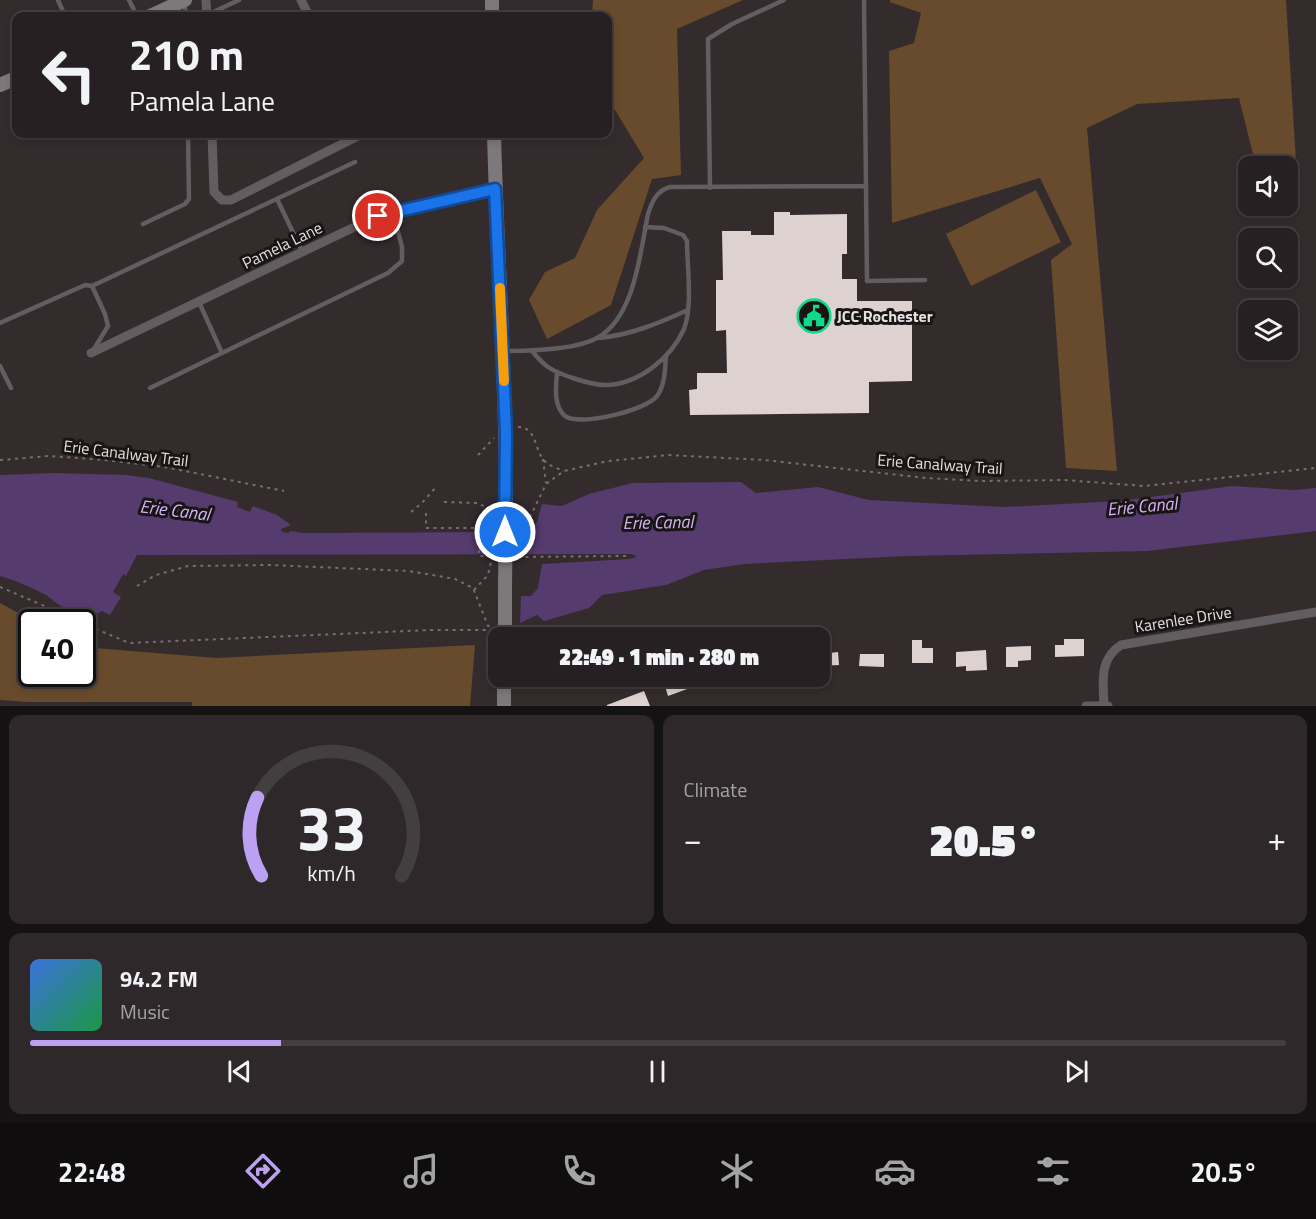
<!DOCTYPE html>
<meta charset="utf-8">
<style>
:root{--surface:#272022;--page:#2f282a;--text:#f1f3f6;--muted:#a4a3a5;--line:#433e40;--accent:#bca0f2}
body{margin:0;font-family:"Titillium Web",sans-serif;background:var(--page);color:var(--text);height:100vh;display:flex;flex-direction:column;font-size:22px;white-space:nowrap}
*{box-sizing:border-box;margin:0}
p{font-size:20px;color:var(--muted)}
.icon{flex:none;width:33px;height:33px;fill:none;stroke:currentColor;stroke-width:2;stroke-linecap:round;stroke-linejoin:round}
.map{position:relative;height:706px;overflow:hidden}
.sheet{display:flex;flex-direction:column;gap:9px;padding:9px;background:#151213;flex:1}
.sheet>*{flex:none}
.hud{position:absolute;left:12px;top:12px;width:600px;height:126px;border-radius:12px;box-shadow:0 3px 9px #0003,0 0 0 2px var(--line);background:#272022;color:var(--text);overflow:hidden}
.tools{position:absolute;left:1238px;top:156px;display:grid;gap:12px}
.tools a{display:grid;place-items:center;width:60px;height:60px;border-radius:12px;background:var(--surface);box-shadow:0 3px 9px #0003,0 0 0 2px var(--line);font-size:30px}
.speed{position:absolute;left:18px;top:609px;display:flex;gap:12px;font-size:30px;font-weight:700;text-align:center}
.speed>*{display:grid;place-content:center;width:78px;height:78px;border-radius:50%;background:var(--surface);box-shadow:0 3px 9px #0003,0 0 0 2px var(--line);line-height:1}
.speed .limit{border:3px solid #111;border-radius:9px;background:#fff;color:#111}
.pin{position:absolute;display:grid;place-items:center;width:51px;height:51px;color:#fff;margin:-26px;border:3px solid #fff;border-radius:50%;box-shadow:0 2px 6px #0007}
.me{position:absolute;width:66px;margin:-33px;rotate:0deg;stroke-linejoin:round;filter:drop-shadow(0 0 4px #0008)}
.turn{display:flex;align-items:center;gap:21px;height:126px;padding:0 18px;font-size:27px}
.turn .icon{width:78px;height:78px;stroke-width:2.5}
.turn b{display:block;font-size:42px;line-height:51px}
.big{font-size:45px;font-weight:800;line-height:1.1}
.sheet .tile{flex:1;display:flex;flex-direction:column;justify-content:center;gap:9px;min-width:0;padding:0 21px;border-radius:12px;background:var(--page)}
.sheet .dial{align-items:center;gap:0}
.dial svg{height:156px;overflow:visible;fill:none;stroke:var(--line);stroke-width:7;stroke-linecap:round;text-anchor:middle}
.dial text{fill:var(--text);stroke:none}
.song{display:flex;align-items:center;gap:18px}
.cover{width:72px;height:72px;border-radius:9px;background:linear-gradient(135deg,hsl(220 70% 55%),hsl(140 70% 35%))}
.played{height:6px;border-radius:3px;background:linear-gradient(90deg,var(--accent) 20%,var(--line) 20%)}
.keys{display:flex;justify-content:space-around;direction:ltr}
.heat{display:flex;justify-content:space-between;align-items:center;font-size:33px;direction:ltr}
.sheet .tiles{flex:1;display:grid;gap:9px;grid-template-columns:1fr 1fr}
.tile:last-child{grid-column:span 2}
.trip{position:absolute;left:488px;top:627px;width:342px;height:60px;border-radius:12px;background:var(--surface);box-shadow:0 3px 9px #0003,0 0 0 2px var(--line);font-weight:800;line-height:60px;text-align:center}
.dock{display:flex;height:96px;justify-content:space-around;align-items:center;background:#100d0e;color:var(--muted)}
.dock .icon{width:42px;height:42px}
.dock .selected{color:var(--accent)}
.dock b{font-size:27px;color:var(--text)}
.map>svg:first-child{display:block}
</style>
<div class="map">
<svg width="1316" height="706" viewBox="0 0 1316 706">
<rect width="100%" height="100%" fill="#342b2d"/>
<path fill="#684b2c" d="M593,0H743L677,29L681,175L652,179L611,305L547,339L529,300L545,272L575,258L597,210L644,158L615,110L608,103V16H592Z
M890,0H1286L1298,194L1287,195V166H1256L1239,98L1137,104L1087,128L1117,471L1066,468L1051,260L1072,244L1040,178L892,223L889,51L914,43L921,13L890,2Z
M1036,190L1061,242L971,286L946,234Z
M0,603L35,622H32V674H82L83,647L216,658L475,645L470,706H192V702H28L0,700Z"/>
<path fill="#563b6f" d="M53,473L126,475L149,478L238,502L237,507L250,512L253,506L277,515L291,525L281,529L282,532L289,533L290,531L303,533L526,532L537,522L542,504L562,506L589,494L633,483L741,482L756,493L818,487L869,500L1004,507L1121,501L1232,486L1295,490L1316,488V531L1147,551L908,556L744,564L704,570L666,585L602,595L589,608L544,621L537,615L520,623L521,596H531L538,588L542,564L629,559L637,557L632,554L137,555L126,576L123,574L113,592L121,597L110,615L102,611C79,627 62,605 44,594C30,587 15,580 0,576V475Z"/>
<path fill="#ddd2cf" d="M774,212H790V215L847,214V254H842V279H857V301H912V381L869,382V413L690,415L689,390L697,389V373H727L726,330L716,331V280H723L722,231H751V235H774Z
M1064,639H1084V656L1055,657V645H1064Z
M912,640H922V648H933V663H912Z
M1031,646V660L1018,661V667H1006V647Z
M819,648H830V653L838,652L839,665L819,666Z
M986,650L987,670L966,671V666L956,667V652Z
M860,654H884V667L859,666Z
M662,676H686L690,688L668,696Z
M644,691L650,706H607V705Z"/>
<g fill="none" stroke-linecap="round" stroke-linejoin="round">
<path stroke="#766e70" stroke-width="2" stroke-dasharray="3 4.5" stroke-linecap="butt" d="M518,427C536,427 534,447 543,459C548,466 557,468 564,471
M478,455L494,438
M543,459L546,483
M0,460L49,456L105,460L165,467L284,491
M444,502L478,503L489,509L490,524H493
M411,512L422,503L436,487
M426,513V528H479V556L494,557
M517,523L525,522L529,519L546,484L564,471L608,461L668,455L764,460L926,478L980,481L1064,480L1144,486L1316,468
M518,557L628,556
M137,586L156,575L188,566L270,565L409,571L455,579L473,588L488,626L493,627
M0,587L82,622
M474,590L488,575L492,557
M82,623L129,643L430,630H492"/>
<path stroke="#615d60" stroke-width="4.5" d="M58,0L65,16
M129,0L137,16
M864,0L867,281L925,280
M185,3V16
M207,15L239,0
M710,188L708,39L732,24L784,0
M277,199L302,251
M143,224L185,204L189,199L188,134
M199,302L222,353L388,273L402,261V247L393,213
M0,323L85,285L92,286
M599,338C631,335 659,323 688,310
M94,349L108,326L105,314L92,286L355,162
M506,351C531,351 575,350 597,338C635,317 640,253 648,214C652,202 656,191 670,187L866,186
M532,351C537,357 542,363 548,367C560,375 591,385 605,385C638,385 671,358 684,329C693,306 687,266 687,241L683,235L664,228L645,227
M0,366L11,388
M557,372C556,386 553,406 565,416C579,427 647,410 657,396C665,385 665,370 666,356
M150,388L222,353"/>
<path stroke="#615d60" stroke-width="9" d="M206,0L207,16
M301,0L309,16
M375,16H382
M212,134L214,192L222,200H231L362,134
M91,353L367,221L378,216L495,189
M1086,706H1108
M1104,706C1103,682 1099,659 1121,645L1316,612"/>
<path stroke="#7d787b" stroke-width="14" d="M492,0V16
M150,16L185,0
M0,85L16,78
M494,134C497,253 506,373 506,492
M505,638V591
M504,706V676"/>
<path stroke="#7d787b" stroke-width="14" d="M505,591L506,492"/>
</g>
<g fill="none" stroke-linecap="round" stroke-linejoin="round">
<g stroke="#114b97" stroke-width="15">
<path id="route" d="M378,216L495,189L506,432L505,532"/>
</g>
<use href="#route" stroke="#1a73e8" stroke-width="10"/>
<path stroke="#f59e0b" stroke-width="10" d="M500,288L504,381"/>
</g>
<defs>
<g id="civic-ring" transform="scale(1.725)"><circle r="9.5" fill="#191515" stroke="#11d98a" stroke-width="1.5"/><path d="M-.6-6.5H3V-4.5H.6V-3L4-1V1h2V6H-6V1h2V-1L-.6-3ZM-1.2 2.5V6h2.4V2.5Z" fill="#11d98a"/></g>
</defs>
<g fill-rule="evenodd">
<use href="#civic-ring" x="814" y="316"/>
</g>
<g text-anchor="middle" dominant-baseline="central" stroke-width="6" stroke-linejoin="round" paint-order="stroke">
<g font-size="16" fill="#e6e0e1" stroke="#191515">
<text transform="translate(282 245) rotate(-26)">Pamela Lane</text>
<text transform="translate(126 453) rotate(7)">Erie Canalway Trail</text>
<text transform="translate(940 464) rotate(4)">Erie Canalway Trail</text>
<text transform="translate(1183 619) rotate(-9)">Karenlee Drive</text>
</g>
<g font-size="16" font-weight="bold" fill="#e6e0e1" stroke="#191515" text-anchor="start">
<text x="837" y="316">JCC Rochester</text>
</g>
<g font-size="18" font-style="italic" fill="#d6b5f7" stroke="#191515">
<text transform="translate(1142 506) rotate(-5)">Erie Canal</text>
<text transform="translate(175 510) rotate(7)">Erie Canal</text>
<text transform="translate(658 522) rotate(-1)">Erie Canal</text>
</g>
</g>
</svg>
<div class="tools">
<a><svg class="icon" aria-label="sound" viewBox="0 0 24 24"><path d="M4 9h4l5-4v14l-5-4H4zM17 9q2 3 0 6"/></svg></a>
<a><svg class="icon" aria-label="search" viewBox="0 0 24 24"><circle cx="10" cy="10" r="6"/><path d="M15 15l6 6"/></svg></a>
<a><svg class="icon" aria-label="layers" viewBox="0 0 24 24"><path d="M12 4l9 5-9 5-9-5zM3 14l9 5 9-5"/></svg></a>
</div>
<div class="speed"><div class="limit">40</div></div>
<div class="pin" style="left:378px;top:216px;background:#d93025"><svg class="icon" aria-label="arrive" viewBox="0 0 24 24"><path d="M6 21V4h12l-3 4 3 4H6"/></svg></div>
<svg class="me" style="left:505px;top:532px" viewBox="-20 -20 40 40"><circle r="17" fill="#1a73e8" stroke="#fff" stroke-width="3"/><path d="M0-11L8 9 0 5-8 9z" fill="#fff"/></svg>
<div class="trip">22:49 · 1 min · 280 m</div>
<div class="hud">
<div class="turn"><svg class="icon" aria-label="left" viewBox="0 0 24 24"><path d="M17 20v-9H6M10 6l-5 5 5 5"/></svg><div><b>210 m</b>Pamela Lane</div></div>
</div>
</div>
<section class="sheet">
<div class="tiles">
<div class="tile dial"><svg viewBox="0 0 100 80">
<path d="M14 69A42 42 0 1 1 86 69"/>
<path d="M14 69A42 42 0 0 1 12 29" stroke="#bca0f2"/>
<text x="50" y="56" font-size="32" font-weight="700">33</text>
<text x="50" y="72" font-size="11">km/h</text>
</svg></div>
<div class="tile"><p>Climate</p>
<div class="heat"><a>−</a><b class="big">20.5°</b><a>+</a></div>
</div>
<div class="tile">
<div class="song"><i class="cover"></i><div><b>94.2 FM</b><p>Music</p></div></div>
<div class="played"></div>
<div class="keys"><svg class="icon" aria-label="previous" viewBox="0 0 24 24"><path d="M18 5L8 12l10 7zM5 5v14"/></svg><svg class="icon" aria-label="pause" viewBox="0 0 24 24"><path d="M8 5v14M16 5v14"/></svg><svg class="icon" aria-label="next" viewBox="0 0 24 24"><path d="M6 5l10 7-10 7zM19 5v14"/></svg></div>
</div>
</div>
</section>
<nav class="dock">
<b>22:48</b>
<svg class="icon selected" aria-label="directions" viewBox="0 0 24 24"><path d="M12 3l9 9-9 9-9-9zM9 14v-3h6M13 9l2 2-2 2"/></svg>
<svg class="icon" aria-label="music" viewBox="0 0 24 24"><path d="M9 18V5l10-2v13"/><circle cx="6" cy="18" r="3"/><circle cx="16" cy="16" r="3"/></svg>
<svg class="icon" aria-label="phone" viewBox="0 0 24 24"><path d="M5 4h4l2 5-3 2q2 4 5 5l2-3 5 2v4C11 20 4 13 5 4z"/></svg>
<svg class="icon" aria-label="climate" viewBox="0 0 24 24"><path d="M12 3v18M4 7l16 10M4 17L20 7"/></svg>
<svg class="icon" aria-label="car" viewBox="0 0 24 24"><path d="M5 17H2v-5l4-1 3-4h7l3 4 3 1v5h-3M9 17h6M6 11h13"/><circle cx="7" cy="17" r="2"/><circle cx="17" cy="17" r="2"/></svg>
<svg class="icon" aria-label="filters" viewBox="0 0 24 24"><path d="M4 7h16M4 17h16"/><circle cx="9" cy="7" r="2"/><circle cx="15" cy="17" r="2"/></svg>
<b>20.5°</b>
</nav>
